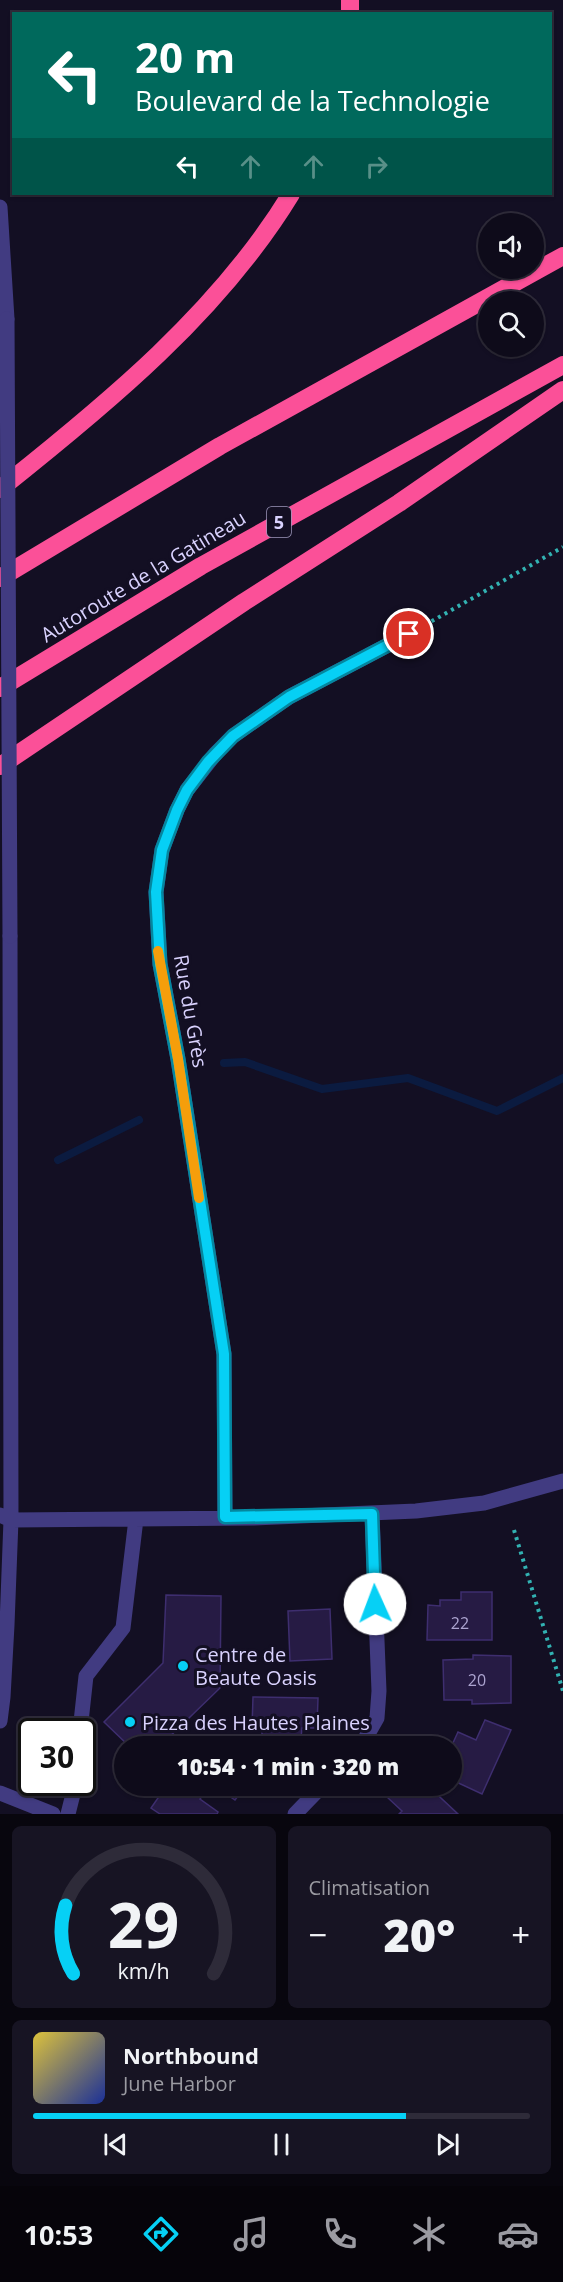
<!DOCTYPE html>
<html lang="fr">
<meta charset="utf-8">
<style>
:root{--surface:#0e0b1a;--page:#171423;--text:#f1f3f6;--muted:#9b9ba2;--line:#2e2b39;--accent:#06d0f5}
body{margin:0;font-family:"Open Sans",sans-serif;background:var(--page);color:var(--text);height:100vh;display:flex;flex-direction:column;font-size:22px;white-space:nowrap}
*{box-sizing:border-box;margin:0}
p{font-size:20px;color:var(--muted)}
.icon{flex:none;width:33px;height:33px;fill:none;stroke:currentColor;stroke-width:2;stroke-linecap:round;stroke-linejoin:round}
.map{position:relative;height:1814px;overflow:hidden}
.sheet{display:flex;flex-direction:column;gap:12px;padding:12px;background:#08060e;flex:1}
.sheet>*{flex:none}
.guide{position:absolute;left:12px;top:12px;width:540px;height:183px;border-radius:0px;box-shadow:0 2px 4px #0004,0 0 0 2px var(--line);background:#00695c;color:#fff;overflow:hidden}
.buttons{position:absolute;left:478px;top:213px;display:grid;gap:12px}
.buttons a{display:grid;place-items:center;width:66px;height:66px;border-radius:50%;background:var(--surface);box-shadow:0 2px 4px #0004,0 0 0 2px var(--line);font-size:30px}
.speed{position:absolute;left:18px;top:1718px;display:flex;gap:12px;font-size:30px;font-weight:700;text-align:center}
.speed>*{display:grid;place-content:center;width:78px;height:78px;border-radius:50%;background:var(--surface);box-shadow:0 2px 4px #0004,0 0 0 2px var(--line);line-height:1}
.speed .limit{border:3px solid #111;border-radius:9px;background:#fff;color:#111}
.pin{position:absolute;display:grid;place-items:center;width:51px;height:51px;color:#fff;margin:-26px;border:3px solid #fff;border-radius:50%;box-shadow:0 2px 6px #0007}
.me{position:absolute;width:66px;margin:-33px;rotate:358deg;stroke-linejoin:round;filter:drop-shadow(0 0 4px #0008)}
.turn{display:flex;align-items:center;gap:21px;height:126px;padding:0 24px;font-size:27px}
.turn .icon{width:78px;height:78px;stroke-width:2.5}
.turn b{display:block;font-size:42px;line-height:51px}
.lanes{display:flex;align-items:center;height:57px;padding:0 24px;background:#0003;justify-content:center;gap:30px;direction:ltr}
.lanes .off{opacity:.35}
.big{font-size:45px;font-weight:800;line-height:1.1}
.sheet .card{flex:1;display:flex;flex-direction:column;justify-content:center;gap:9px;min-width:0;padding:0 21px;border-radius:9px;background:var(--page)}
.sheet .dial{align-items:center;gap:0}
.dial svg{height:156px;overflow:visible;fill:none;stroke:var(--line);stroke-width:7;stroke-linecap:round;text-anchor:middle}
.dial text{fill:var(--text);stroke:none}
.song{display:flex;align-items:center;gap:18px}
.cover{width:72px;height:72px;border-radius:9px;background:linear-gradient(135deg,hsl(50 70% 55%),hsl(230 70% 35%))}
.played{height:6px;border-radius:3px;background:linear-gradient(90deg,var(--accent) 75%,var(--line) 75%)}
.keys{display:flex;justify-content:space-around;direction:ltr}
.heat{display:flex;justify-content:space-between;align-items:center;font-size:33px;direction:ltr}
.sheet .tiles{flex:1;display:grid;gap:12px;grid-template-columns:1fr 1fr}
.card:last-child{grid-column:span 2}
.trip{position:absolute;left:114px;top:1736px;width:348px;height:60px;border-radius:30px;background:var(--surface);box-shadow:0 2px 4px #0004,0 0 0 2px var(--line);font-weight:800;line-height:60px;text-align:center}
.tabs{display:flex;height:96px;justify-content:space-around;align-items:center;background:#06040a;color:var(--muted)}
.tabs .icon{width:42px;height:42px}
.tabs .active{color:var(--accent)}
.tabs b{font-size:27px;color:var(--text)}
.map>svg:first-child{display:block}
</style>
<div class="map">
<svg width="563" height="1814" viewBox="0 0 563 1814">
<rect width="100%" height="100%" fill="#130f23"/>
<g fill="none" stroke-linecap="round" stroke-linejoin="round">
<path stroke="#0b1b40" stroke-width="8" d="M224,1063L245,1062L322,1089L408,1078L497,1111L563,1078
M58,1160L139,1120"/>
</g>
<path fill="#261b44" stroke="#3e2e6f" stroke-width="1.5" d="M461,1592H492V1640H427L428,1605L440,1606V1600H461Z
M166,1595L221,1596L220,1688L160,1746H129L104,1722L163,1663Z
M330,1609L332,1659L290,1661L288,1611Z
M473,1655L511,1656V1703L472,1704V1700H444L443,1660L473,1659Z
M253,1697L318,1698L317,1728H302L301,1738L262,1737V1727H252Z
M485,1720L511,1730L482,1794L452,1780V1746H430L434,1737L452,1745L458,1732L476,1740Z
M211,1735L227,1746H203Z
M167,1785H189L203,1795L200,1799L218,1812L217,1814H160L151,1808Z
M213,1785H242L245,1787L235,1800Z
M398,1785H418L421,1788L427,1785L458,1814H399L402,1811L387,1797Z"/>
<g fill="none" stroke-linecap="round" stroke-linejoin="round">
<path stroke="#32b2b2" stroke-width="4" stroke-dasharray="3 4.5" stroke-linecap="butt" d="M425,625L563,547
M514,1530L563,1691"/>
<path stroke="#413b81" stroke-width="15" d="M0,207L7,319
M0,1515L11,1520L254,1518L416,1511L484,1503L563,1481
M225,1517L224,1354L178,1059L160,964L156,892L162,850L177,810L187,790L216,753L233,736L289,697L409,634
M0,1721L3,1697L7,1625L11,1520L10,936
M80,1731L86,1676L123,1628L136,1519
M361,1746L377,1718L379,1691L372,1514
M0,1793L53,1814
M68,1814L76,1782
M295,1814L323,1785"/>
<path stroke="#fb5098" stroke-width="18" d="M350,14V0
M0,489C107,404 219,312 291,194
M0,578L220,446L563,256
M0,688L201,566L563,365
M0,766L244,602L399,503L563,390"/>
<path stroke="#413b81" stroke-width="15" d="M7,319L10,936"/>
</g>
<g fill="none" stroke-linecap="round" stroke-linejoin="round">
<g stroke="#04879f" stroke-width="15">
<path id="route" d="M375,1604L372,1514L225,1517L224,1354L178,1059L160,964L156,892L162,850L177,810L187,790L208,762L233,736L289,697L409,634"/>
</g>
<use href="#route" stroke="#06d0f5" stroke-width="10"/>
<path stroke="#f59e0b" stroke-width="10" d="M158,951L178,1059L199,1198"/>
</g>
<g fill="#06d0f5" stroke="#130f23" stroke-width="2">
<circle cx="183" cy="1666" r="6"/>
<circle cx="130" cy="1722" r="6"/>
</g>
<g text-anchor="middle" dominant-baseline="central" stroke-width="6" stroke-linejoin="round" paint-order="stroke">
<g font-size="16" fill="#aca4d0">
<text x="460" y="1623">22</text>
<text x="477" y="1680">20</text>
</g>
<rect fill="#130f23" stroke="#9e98bc" stroke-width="1.5" x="267" y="507" width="24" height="30" rx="4.5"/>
<g font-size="18" font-weight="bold" fill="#d9d2fe">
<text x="279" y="522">5</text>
</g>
<g font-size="20" fill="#d9d2fe" stroke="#130f23">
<text transform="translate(143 576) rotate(-31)">Autoroute de la Gatineau</text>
<text transform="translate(191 1011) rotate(80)">Rue du Grès</text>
</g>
<g font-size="20" fill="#d9d2fe" stroke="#130f23" text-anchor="start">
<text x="195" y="1654">Centre de<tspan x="195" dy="23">Beaute Oasis</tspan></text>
<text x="142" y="1722">Pizza des Hautes Plaines</text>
</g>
</g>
</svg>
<div class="buttons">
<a><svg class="icon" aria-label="sound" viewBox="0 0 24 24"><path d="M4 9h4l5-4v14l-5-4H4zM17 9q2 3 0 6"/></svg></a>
<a><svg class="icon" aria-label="search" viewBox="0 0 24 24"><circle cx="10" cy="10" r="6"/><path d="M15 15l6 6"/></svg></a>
</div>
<div class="speed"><div class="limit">30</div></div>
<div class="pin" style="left:409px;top:634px;background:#d93025"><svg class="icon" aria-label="arrive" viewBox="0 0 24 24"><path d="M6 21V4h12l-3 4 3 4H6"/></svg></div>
<svg class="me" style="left:375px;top:1604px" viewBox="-20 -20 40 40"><circle r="19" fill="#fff"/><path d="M0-13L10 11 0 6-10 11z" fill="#06d0f5"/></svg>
<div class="trip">10:54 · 1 min · 320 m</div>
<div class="guide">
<div class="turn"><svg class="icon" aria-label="left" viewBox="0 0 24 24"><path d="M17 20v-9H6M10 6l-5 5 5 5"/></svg><div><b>20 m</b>Boulevard de la Technologie</div></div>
<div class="lanes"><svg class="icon" aria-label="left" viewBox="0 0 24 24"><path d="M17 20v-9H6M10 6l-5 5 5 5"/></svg><svg class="icon off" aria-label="ahead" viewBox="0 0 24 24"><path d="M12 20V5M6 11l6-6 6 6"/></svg><svg class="icon off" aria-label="ahead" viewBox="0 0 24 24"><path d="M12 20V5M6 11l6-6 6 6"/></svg><svg class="icon off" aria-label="right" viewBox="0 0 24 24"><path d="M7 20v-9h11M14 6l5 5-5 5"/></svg></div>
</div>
</div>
<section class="sheet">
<div class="tiles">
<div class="card dial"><svg viewBox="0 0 100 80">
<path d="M14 69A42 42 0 1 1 86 69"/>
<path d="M14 69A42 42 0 0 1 10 34" stroke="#06d0f5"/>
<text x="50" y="56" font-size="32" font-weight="700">29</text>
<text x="50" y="72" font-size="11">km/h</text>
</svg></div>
<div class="card"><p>Climatisation</p>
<div class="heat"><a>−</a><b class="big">20°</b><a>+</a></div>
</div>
<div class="card">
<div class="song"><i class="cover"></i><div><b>Northbound</b><p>June Harbor</p></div></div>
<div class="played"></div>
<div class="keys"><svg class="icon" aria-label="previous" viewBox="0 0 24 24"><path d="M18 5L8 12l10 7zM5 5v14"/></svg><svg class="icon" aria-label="pause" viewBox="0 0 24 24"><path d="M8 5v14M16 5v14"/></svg><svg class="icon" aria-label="next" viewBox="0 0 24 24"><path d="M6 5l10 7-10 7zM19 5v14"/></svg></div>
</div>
</div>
</section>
<nav class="tabs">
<b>10:53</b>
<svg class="icon active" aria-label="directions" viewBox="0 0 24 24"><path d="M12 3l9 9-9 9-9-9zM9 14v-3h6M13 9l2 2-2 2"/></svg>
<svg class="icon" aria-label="music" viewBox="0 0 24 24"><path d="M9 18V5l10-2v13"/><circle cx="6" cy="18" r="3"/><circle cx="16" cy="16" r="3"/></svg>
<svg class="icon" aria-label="phone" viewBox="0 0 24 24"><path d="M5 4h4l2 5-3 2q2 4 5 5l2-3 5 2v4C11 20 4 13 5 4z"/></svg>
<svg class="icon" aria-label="climate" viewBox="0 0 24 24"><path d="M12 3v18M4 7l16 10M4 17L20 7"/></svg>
<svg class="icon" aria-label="car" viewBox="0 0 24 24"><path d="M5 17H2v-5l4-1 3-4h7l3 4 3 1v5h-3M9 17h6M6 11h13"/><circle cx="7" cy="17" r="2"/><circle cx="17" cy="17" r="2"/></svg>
</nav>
